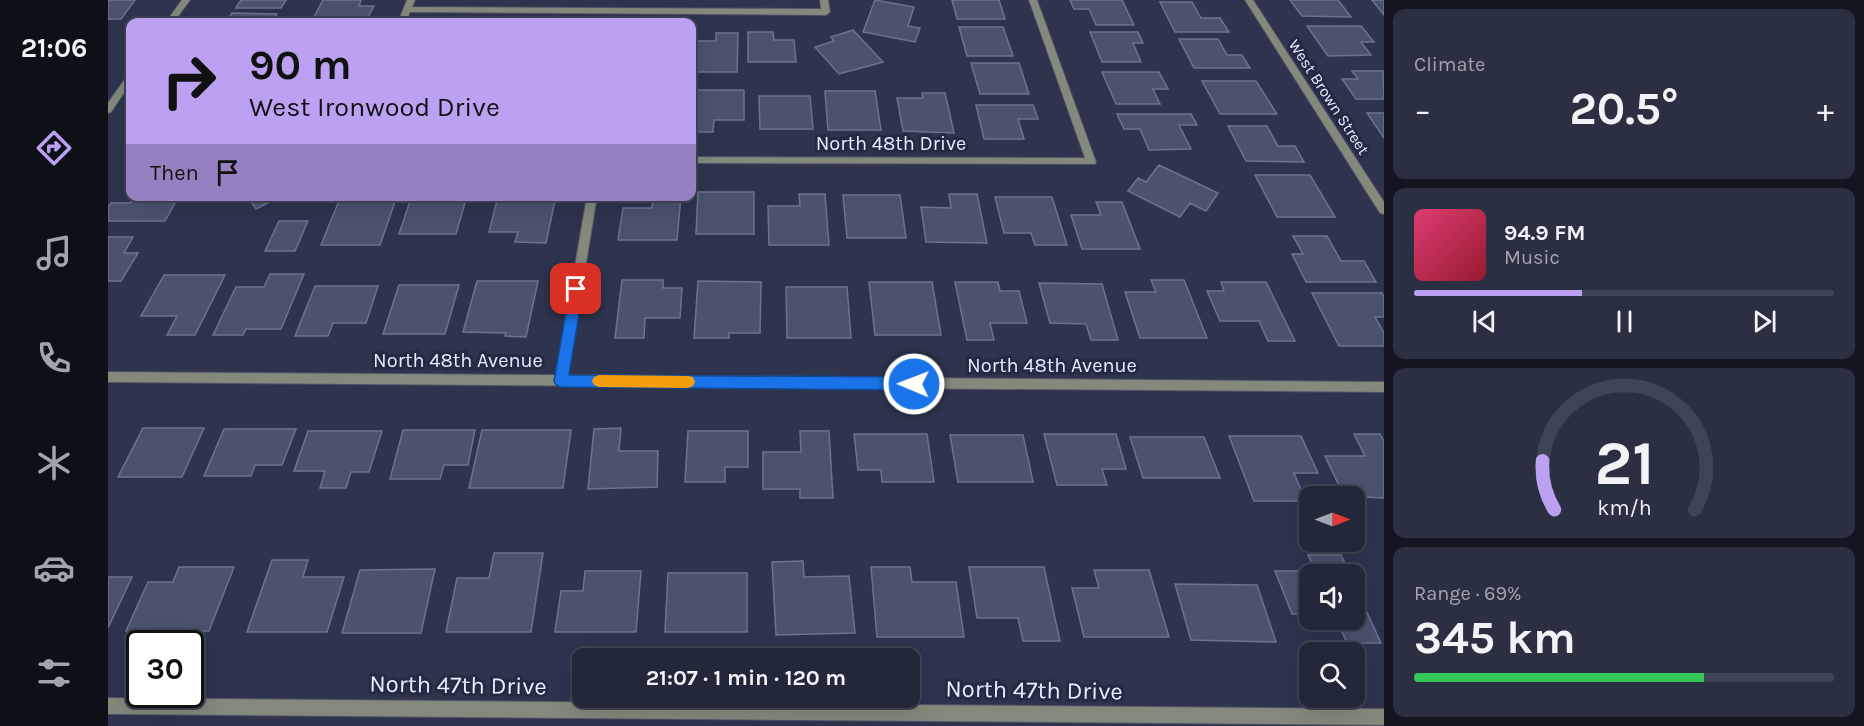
<!DOCTYPE html>
<meta charset="utf-8">
<style>
:root{--surface:#22273a;--page:#2a2f42;--text:#f1f3f6;--muted:#a2a5af;--line:#3f4454;--accent:#bca0f2}
body{margin:0;font-family:Karla,sans-serif;background:var(--page);color:var(--text);height:100vh;display:flex;flex-direction:column;font-size:22px;white-space:nowrap}
*{box-sizing:border-box;margin:0}
p{font-size:20px;color:var(--muted)}
.icon{flex:none;width:33px;height:33px;fill:none;stroke:currentColor;stroke-width:2;stroke-linecap:round;stroke-linejoin:round}
.map{position:relative;flex:1;overflow:hidden}
.panel{display:flex;flex-direction:column;gap:9px;padding:9px;background:#131520;width:480px}
.panel>*{flex:none}
.banner{position:absolute;left:18px;top:18px;width:570px;height:183px;border-radius:12px;box-shadow:0 6px 24px #0002,0 0 0 2px var(--line);background:#bca0f2;color:#111;overflow:hidden}
.needle{width:39px;rotate:90deg}
.fabs{position:absolute;left:1191px;top:486px;display:grid;gap:12px}
.fabs a{display:grid;place-items:center;width:66px;height:66px;border-radius:12px;background:var(--surface);box-shadow:0 6px 24px #0002,0 0 0 2px var(--line);font-size:30px}
.speed{position:absolute;left:18px;top:630px;display:flex;gap:12px;font-size:30px;font-weight:700;text-align:center}
.speed>*{display:grid;place-content:center;width:78px;height:78px;border-radius:50%;background:var(--surface);box-shadow:0 6px 24px #0002,0 0 0 2px var(--line);line-height:1}
.speed .limit{border:3px solid #111;border-radius:9px;background:#fff;color:#111}
.pin{position:absolute;display:grid;place-items:center;width:51px;height:51px;color:#fff;margin:-26px;border-radius:12px;box-shadow:0 3px 9px #0006}
.me{position:absolute;width:66px;margin:-33px;rotate:271deg;stroke-linejoin:round;filter:drop-shadow(0 0 4px #0008)}
.turn{display:flex;align-items:center;gap:21px;height:126px;padding:0 24px;font-size:27px}
.turn .icon{width:78px;height:78px;stroke-width:2.5}
.turn b{display:block;font-size:42px;line-height:51px}
.then{display:flex;align-items:center;height:57px;padding:0 24px;background:#0003;gap:12px;font-size:22px}
.big{font-size:45px;font-weight:700;line-height:1.1}
.panel .widget{flex:1;display:flex;flex-direction:column;justify-content:center;gap:9px;min-width:0;padding:0 21px;border-radius:12px;background:var(--page)}
.panel .dial{align-items:center;gap:0}
.dial svg{height:156px;overflow:visible;fill:none;stroke:var(--line);stroke-width:7;stroke-linecap:round;text-anchor:middle}
.dial text{fill:var(--text);stroke:none}
.song{display:flex;align-items:center;gap:18px}
.cover{width:72px;height:72px;border-radius:9px;background:linear-gradient(135deg,hsl(340 70% 55%),hsl(350 70% 35%))}
.played{height:6px;border-radius:3px;background:linear-gradient(90deg,var(--accent) 40%,var(--line) 40%)}
.keys{display:flex;justify-content:space-around;direction:ltr}
.heat{display:flex;justify-content:space-between;align-items:center;font-size:33px;direction:ltr}
.charge{height:9px;border-radius:4px;background:linear-gradient(90deg,#34c759 69%,var(--line) 0)}
.trip{position:absolute;left:464px;top:648px;width:348px;height:60px;border-radius:12px;background:var(--surface);box-shadow:0 6px 24px #0002,0 0 0 2px var(--line);font-weight:700;line-height:60px;text-align:center}
main{display:flex;flex:1;min-height:0}
.tabs{display:flex;flex-direction:column;width:108px;justify-content:space-around;align-items:center;background:#0e1017;color:var(--muted)}
.tabs .icon{width:42px;height:42px}
.tabs .on{color:var(--accent)}
.tabs b{font-size:27px;color:var(--text)}
.map>svg:first-child{display:block}
</style>
<main>
<nav class="tabs">
<b>21:06</b>
<svg class="icon on" aria-label="directions" viewBox="0 0 24 24"><path d="M12 3l9 9-9 9-9-9zM9 14v-3h6M13 9l2 2-2 2"/></svg>
<svg class="icon" aria-label="music" viewBox="0 0 24 24"><path d="M9 18V5l10-2v13"/><circle cx="6" cy="18" r="3"/><circle cx="16" cy="16" r="3"/></svg>
<svg class="icon" aria-label="phone" viewBox="0 0 24 24"><path d="M5 4h4l2 5-3 2q2 4 5 5l2-3 5 2v4C11 20 4 13 5 4z"/></svg>
<svg class="icon" aria-label="climate" viewBox="0 0 24 24"><path d="M12 3v18M4 7l16 10M4 17L20 7"/></svg>
<svg class="icon" aria-label="car" viewBox="0 0 24 24"><path d="M5 17H2v-5l4-1 3-4h7l3 4 3 1v5h-3M9 17h6M6 11h13"/><circle cx="7" cy="17" r="2"/><circle cx="17" cy="17" r="2"/></svg>
<svg class="icon" aria-label="filters" viewBox="0 0 24 24"><path d="M4 7h16M4 17h16"/><circle cx="9" cy="7" r="2"/><circle cx="15" cy="17" r="2"/></svg>
</nav>
<div class="map">
<svg width="1276" height="726" viewBox="0 0 1276 726">
<rect width="100%" height="100%" fill="#2e344e"/>
<path fill="#4b526e" stroke="#6c7391" stroke-width="1.5" d="M0,0H27L13,19H0Z
M133,0H178L173,8H128Z
M215,0H253L251,6H266L260,17H206Z
M767,0L806,7L800,26L812,28L807,42L755,32Z
M844,0H891L897,19H849Z
M962,0H1014L1026,25H988L981,9H966Z
M1182,0H1230L1243,17L1194,16Z
M1264,0H1276V15Z
M1052,2H1084L1093,18H1112L1121,32H1067Z
M124,13L169,14L164,22H118Z
M1199,26H1253L1266,42H1253L1263,55L1220,56Z
M851,27H895L905,56H859Z
M745,30L775,62L731,74L707,47L726,41L723,37Z
M640,32H665L666,40H686L688,62H640Z
M982,32H1030L1035,43H1025L1033,62H994Z
M608,33H630L629,72H584V41H608Z
M1071,39H1110L1119,55H1134L1142,68H1086Z
M863,63H911L921,94H872Z
M1244,71H1275L1276,99H1248L1234,79H1250Z
M994,72H1051L1060,89H1045L1052,104H1008Z
M1094,81H1148L1169,114H1112Z
M585,90H636V120H606L605,132H584Z
M717,91H767L773,130H720Z
M814,93H837L846,133L795,131L789,98H815Z
M651,96H702L705,129H652Z
M868,105H925L930,119H910L916,139H876Z
M1259,113H1276V138Z
M1009,114H1083L1089,125H1071L1083,149L1041,150L1032,129H1016Z
M1120,126H1159L1170,146H1187L1196,162L1138,161Z
M1051,165L1110,193L1098,211L1082,203L1072,217L1020,191L1030,178L1038,182Z
M1147,175H1202L1227,217H1169Z
M590,192H646V234H588Z
M691,194H717L721,245H661L660,206H692Z
M841,194H869L879,243L818,242L813,207L843,208Z
M735,195H792L798,238H739Z
M26,196H71L57,221H0V207L3,203H22Z
M139,196H173L148,209Z
M233,196H289L272,245H213Z
M328,196H359L348,234H291L302,201H327Z
M390,196H448L438,243L407,242L410,232H381Z
M545,196H573L569,240H510L515,208H544Z
M887,197H944L959,245H927L923,233H896Z
M988,202H1014L1032,249H974L963,215H993Z
M171,221H200L187,251H157Z
M1185,236H1219L1233,261H1256L1268,282H1198L1184,254H1195Z
M0,237H25L16,253H30L13,281H0Z
M162,274H196L173,329H138L135,335H105L128,287H156Z
M56,275H117L87,335H59L69,316H33Z
M514,280H555V288H574L572,318H537L536,338H507Z
M1043,280H1076L1099,338H1032L1017,292H1048Z
M369,281H430L418,337L397,336L398,333L355,332Z
M590,281L653,282L652,333H621V338H586Z
M761,282H824L833,335H767Z
M847,282H890L892,291H911L919,323H882L886,340H859Z
M1113,282H1158L1187,341H1160L1151,321H1112L1099,291H1116Z
M931,283L994,284L1010,340H983L978,324L942,323Z
M291,285H351L337,334H275Z
M207,286H270L258,323H225L220,336H187Z
M678,287H739L743,338H679Z
M1204,293H1274L1276,297V317H1267L1276,333V346H1231Z
M35,428H96L74,477H10Z
M513,428L511,451H550L549,487L480,489L486,429Z
M116,429H188L174,465H147L143,476H96Z
M295,430H367L360,465H336L332,479H282Z
M374,430H463L455,488H361Z
M200,431H274L261,472H243L238,488H212L217,471H186Z
M580,431H640V467H617V482H577Z
M692,431H721L725,498H692V489H655V452H693Z
M746,434H819L826,482H774L773,470H750Z
M936,434H1008L1018,469H994L999,485H949Z
M1246,434H1272L1276,441V498L1236,496L1217,456H1257Z
M842,435H915L925,482H850Z
M1121,436H1193L1210,473H1186L1198,501H1146Z
M1022,437H1096L1112,478H1035Z
M386,553H435L423,632H338L349,578H381Z
M1200,555H1233L1242,574H1202V614H1184L1167,571H1207Z
M164,560H200L195,577H236L219,632H139Z
M695,561L696,577L741,576L747,633L668,635L664,562Z
M71,567H126L101,631H18L40,582H65Z
M763,567H802L804,582H848L856,637H769Z
M861,567H936L952,641H915L910,618H869Z
M327,569L313,633H234L252,570Z
M986,570H1041L1061,637H976L964,588H991Z
M477,571H533L528,632H447L453,591H475Z
M560,573H639V632H557Z
M0,577H24L0,628Z
M1067,584L1149,585L1168,642L1083,640Z
M1246,584L1273,643H1239L1229,620H1246Z"/>
<g fill="none" stroke-linecap="round" stroke-linejoin="round">
<g stroke="#4c516a" stroke-width="2">
<path id="minor" d="M299,0H307L304,7L713,9L712,0H720L722,12L718,15L302,12L298,22H290Z
M921,0H929L988,162L987,164L584,163V157L977,158Z
M1137,0H1145L1276,202V214L1272,213Z
M479,196H489L460,375L1276,382V392L0,382V372L448,375Z
M0,698L1276,709V725L0,714Z"/>
</g>
<g stroke="#4c516a" stroke-width="2">
<path id="tertiary" d="M74,0H82L66,22H58Z
M22,75V84L3,112L0,113V103L19,76Z"/>
</g>
<use href="#minor" fill="#838a7c" fill-rule="evenodd"/>
<use href="#tertiary" fill="#838a7c" fill-rule="evenodd"/>
</g>
<path fill="#1a73e8" stroke="#114b97" stroke-width="1.5" d="M468,283L475,289L461,375L806,377L811,379L813,384L811,388L806,390L453,387L448,385L446,381L462,289Z"/>
<path fill="#f59e0b" d="M491,375L580,376L585,377L587,382L585,386L580,388L491,387L486,385L484,381L486,377Z"/>
<g text-anchor="middle" dominant-baseline="central" stroke-width="6" stroke-linejoin="round" paint-order="stroke">
<g font-size="16" fill="#e7ecfd" stroke="#242a43">
<text transform="translate(1221 97) rotate(57)">West Brown Street</text>
</g>
<g font-size="20" fill="#e7ecfd" stroke="#242a43">
<text x="783" y="143">North 48th Drive</text>
<text x="350" y="360">North 48th Avenue</text>
<text x="944" y="365">North 48th Avenue</text>
</g>
<g font-size="24" fill="#e7ecfd" stroke="#242a43">
<text transform="translate(350 685) rotate(1)">North 47th Drive</text>
<text transform="translate(926 690) rotate(1)">North 47th Drive</text>
</g>
</g>
</svg>
<div class="fabs">
<a><svg class="needle" viewBox="-14 -14 28 28"><path d="M0-13l5 13h-10z" fill="#e53935"/><path d="M0 13l5-13h-10z" fill="#a2a5af"/></svg></a>
<a><svg class="icon" aria-label="sound" viewBox="0 0 24 24"><path d="M4 9h4l5-4v14l-5-4H4zM17 9q2 3 0 6"/></svg></a>
<a><svg class="icon" aria-label="search" viewBox="0 0 24 24"><circle cx="10" cy="10" r="6"/><path d="M15 15l6 6"/></svg></a>
</div>
<div class="speed"><div class="limit">30</div></div>
<div class="pin" style="left:468px;top:289px;background:#d93025"><svg class="icon" aria-label="arrive" viewBox="0 0 24 24"><path d="M6 21V4h12l-3 4 3 4H6"/></svg></div>
<svg class="me" style="left:806px;top:384px" viewBox="-20 -20 40 40"><circle r="17" fill="#1a73e8" stroke="#fff" stroke-width="3"/><path d="M0-11L8 9 0 5-8 9z" fill="#fff"/></svg>
<div class="trip">21:07 · 1 min · 120 m</div>
<div class="banner">
<div class="turn"><svg class="icon" aria-label="right" viewBox="0 0 24 24"><path d="M7 20v-9h11M14 6l5 5-5 5"/></svg><div><b>90 m</b>West Ironwood Drive</div></div>
<div class="then">Then<svg class="icon" aria-label="arrive" viewBox="0 0 24 24"><path d="M6 21V4h12l-3 4 3 4H6"/></svg></div>
</div>
</div>
<section class="panel">
<div class="widget"><p>Climate</p>
<div class="heat"><a>−</a><b class="big">20.5°</b><a>+</a></div>
</div>
<div class="widget">
<div class="song"><i class="cover"></i><div><b>94.9 FM</b><p>Music</p></div></div>
<div class="played"></div>
<div class="keys"><svg class="icon" aria-label="previous" viewBox="0 0 24 24"><path d="M18 5L8 12l10 7zM5 5v14"/></svg><svg class="icon" aria-label="pause" viewBox="0 0 24 24"><path d="M8 5v14M16 5v14"/></svg><svg class="icon" aria-label="next" viewBox="0 0 24 24"><path d="M6 5l10 7-10 7zM19 5v14"/></svg></div>
</div>
<div class="widget dial"><svg viewBox="0 0 100 80">
<path d="M14 69A42 42 0 1 1 86 69"/>
<path d="M14 69A42 42 0 0 1 8 44" stroke="#bca0f2"/>
<text x="50" y="56" font-size="32" font-weight="700">21</text>
<text x="50" y="72" font-size="11">km/h</text>
</svg></div>
<div class="widget"><p>Range · 69%</p><b class="big">345 km</b><div class="charge"></div></div>
</section>
</main>
